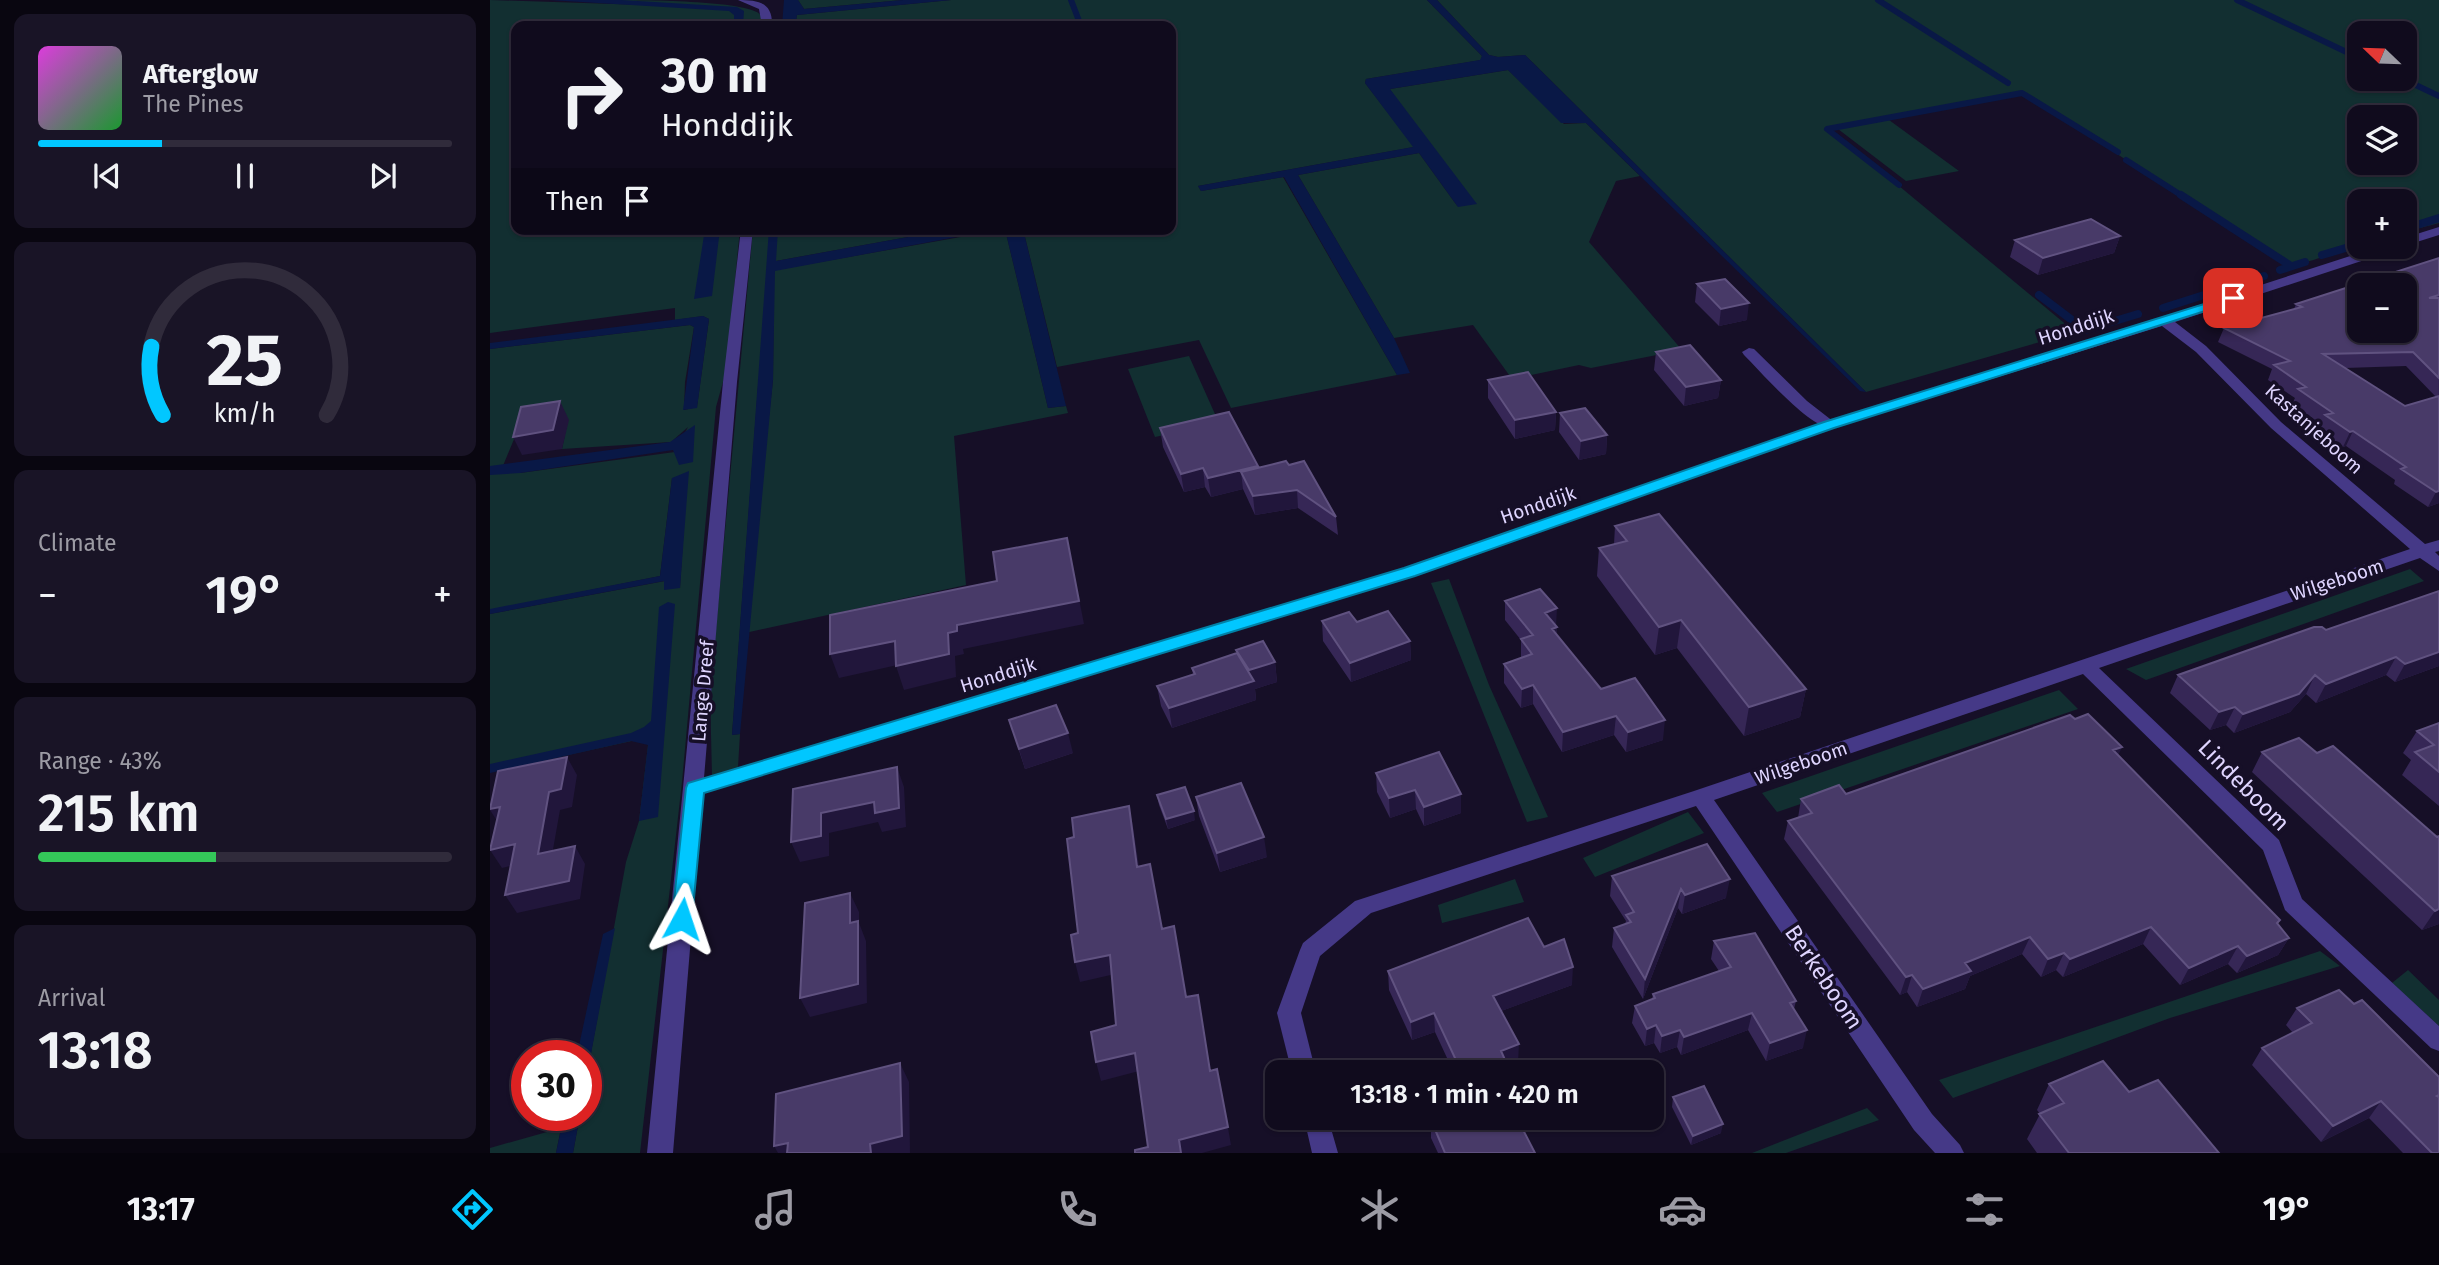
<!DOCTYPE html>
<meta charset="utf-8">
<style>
:root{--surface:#100b1d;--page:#191426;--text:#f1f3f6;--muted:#9c9ba4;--line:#302b3b;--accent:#01c7ff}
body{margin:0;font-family:"Fira Sans",sans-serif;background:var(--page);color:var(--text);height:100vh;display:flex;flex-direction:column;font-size:26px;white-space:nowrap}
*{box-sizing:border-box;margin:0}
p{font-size:23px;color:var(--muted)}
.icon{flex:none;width:38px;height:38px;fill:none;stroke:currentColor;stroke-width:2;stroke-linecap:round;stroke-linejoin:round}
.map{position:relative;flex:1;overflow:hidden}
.sheet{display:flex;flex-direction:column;gap:14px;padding:14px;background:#090610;width:490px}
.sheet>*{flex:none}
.hud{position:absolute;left:21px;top:21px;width:665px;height:214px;border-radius:14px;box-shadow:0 2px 5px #0004,0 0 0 2px var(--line);background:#100b1d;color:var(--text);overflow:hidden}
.needle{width:46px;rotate:293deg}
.controls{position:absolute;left:1857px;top:21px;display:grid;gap:14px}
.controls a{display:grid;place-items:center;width:70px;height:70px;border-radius:14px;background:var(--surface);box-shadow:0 2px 5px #0004,0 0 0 2px var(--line);font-size:35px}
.speed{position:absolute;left:21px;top:1040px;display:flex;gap:14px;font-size:35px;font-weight:700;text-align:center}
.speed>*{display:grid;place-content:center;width:91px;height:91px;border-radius:50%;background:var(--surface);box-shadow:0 2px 5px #0004,0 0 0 2px var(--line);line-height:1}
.speed .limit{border:10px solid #d22;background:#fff;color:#111}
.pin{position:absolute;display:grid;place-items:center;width:60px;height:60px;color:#fff;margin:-30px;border-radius:14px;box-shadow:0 4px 10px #0006}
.me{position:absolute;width:77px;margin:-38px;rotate:5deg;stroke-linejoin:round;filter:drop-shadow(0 0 5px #0008)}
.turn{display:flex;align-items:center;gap:24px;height:147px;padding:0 35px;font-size:32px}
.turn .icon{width:91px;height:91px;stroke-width:2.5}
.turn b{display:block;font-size:49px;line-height:60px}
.then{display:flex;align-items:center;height:66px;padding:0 35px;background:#0003;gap:14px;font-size:26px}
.big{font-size:52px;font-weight:600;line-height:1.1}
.sheet .widget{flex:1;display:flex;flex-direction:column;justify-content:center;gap:10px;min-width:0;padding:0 24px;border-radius:14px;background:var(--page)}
.sheet .dial{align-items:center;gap:0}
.dial svg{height:182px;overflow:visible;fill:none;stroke:var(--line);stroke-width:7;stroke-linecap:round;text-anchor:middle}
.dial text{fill:var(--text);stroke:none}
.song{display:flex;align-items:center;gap:21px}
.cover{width:84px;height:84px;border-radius:10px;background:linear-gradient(135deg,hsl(300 70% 55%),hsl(130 70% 35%))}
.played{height:7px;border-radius:4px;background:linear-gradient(90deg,var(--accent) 30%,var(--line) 30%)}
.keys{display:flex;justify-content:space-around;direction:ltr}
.heat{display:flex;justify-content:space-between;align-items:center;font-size:38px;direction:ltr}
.charge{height:10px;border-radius:5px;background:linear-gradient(90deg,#34c759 43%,var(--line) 0)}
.trip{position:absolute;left:775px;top:1060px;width:399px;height:70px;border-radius:14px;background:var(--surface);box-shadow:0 2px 5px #0004,0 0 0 2px var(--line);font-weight:600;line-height:70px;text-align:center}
.tabs{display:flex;height:112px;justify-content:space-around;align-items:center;background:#06040c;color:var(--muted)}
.tabs .icon{width:49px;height:49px}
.tabs .current{color:var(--accent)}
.tabs b{font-size:32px;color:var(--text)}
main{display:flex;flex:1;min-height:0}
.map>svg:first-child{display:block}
</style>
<main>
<section class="sheet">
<div class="widget">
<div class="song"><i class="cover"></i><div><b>Afterglow</b><p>The Pines</p></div></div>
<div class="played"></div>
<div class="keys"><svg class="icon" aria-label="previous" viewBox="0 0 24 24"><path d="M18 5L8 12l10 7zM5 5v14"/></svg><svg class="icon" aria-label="pause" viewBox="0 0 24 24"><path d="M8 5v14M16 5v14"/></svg><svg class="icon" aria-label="next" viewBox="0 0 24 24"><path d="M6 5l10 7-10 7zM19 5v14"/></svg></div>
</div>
<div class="widget dial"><svg viewBox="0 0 100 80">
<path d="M14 69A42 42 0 1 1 86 69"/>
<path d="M14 69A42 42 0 0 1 9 39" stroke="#01c7ff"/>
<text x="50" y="56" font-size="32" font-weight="700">25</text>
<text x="50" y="72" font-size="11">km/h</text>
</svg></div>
<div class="widget"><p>Climate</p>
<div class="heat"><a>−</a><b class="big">19°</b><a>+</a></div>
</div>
<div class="widget"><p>Range · 43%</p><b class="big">215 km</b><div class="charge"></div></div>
<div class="widget"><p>Arrival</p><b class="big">13:18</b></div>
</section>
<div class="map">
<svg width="1949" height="1153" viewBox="0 0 1949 1153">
<rect width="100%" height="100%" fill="#160f27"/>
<path fill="#122f31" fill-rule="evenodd" d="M0,0L185,6L121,0C148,0 258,0 271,15V26H26V229H250L236,371L226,407L192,782L150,1153H83L90,1115H96V1080L136,862L149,821L158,745L151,739L0,772V614L175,581L190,588L194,525L182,478L170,576L0,610V349L200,325L204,327L195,382L194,410L207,407L219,319L213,316L185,320V308L0,333ZM78,420L72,449L181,442L198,427L185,452L30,473H10L29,427Z
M308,0H413L314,9Z
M461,0H937L992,56L991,60L876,79L875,83L924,147L708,186L711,191L793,177L907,375L741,408L709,340L567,367L533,229H681V26H305L307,15Z
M947,0H1949V223L1915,232L1914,201H1869V245C1856,248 1808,267 1801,265L1530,92L1338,127L1585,332L1376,392L1035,55L1008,57L999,55ZM1869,33H1914V79H1869ZM1869,117H1914V163H1869Z
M1018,70L1074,124L1096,123L1150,176L1126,181L1099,242L1192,350L1101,368L1089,365L1022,379L983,325L904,338L808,175L929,153L968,207L900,89Z
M1399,120L1469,171L1416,181L1348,129Z
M263,229H286V247L288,229H462L286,261V270L515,229L558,408L576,406L578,413L464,436L476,585L255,633L283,380L284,278L268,386L242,735L250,734L248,767L222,775L220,693Z
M699,356L729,423L665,437L638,369Z
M1920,569L1934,581L1656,680L1636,669Z
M959,579L999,685L1058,817L1037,822L941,583Z
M1569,690L1588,709L1287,812L1272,793Z
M1198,812L1214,833L1105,877L1093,858Z
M1025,879L1034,902L952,923L948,905Z
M1830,951L1850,966L1680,1018L1463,1098L1449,1080Z
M1918,970L1949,1000V1026L1902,983Z
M1377,1108L1389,1120L1296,1153H1262Z
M71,1128L66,1153H0V1148Z"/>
<path fill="#091846" d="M59,0H131L247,7L254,11L253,26H244V15L239,11Z
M294,0H308L314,9L413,0H461L307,15L305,26H292Z
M937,0H947L999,55L1008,57L1035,55L1376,392L1370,391L1096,123H1071L1018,70L900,89L987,204L968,207L929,153L808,175L904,338L920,373L907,375L794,177L711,191L708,186L923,147L875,83L876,79L990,60L992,56Z
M215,229H230L222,296L204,299Z
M279,229H288L286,261L462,229H509L285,271L283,380L250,734L242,735Z
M515,229H533L576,406L558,408Z
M213,316L219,319L207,408L193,410L204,327L200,325L0,349V343Z
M205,425L203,462L189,465L183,450L30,473L0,475V466L180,442Z
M199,471L190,588L174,590V581L0,614V609L170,576L182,478Z
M178,602L185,604L168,817L149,821L158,745L141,741L0,773V764L141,733L154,727L161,721L169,607Z
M125,928L96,1080V1055H87L113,934Z
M74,1115H90L83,1153H66Z"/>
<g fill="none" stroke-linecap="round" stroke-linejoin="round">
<path stroke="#091846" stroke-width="6" d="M581,0L591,26
M1388,0L1518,83
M1747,0L1869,58
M1913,79L1949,96
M1636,160L1694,197
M1409,185L1337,129L1532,93L1628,152"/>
<path stroke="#091846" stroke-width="8" d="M1691,195L1801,266
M1914,229L1949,218
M1832,255L1869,244
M1790,270L1815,262
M1549,295L1595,330L1648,314
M1673,308L1774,276"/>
<path fill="#453987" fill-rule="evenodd" d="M1259,348L1264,349L1317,401L1344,422L1347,425L1344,428C1324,433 1270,371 1254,355L1252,352Z"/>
<path fill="#453987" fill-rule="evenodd" d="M248,0C268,0 283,2 282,26H272L269,9Z
M1949,227V235L1914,246V238Z
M251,229H263L247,382L214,778L913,568L1334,422L1669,318L1888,247H1906L1905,250L1685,322L1716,346L1791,422L1935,544L1949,540V551L1945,552L1949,556V571L1930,558L1609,668L1789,840L1812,899L1949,1026V1051L1941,1048L1795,910L1773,850L1593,674L1224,800L1442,1114L1470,1145L1474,1153H1445L1424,1130L1206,806L881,913L830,956L811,1013L826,1073H802L787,1013L810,950L813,943L865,901L1204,791L1920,549L1781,428L1706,352L1672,326L1344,428L925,576L213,793L183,1153H157L233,382Z
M814,1118H838L848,1153H822Z"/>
</g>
<path fill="#362756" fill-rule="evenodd" d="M1630,236L1624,253L1548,275L1520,257L1525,240Z
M1949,258V503L1938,507L1904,484L1905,480L1856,446L1853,447L1828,430L1831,424L1802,404L1805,398L1778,380L1782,369L1728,342L1734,328L1804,309L1806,304ZM1916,366L1946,397L1915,406L1855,368Z
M1207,284L1257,320L1229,326L1205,302Z
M1166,352L1231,380L1228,398L1194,406L1164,370Z
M998,380L1066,412L1065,430L1025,439L998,398Z
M1070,413L1117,435L1116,454L1089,460L1069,432Z
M670,428L768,468L799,465L846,517L848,535L808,508L765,515L753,489L721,497L715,487L694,492L673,447Z
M1125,526L1316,689L1310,717L1254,736L1187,648L1165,655L1107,576L1109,548L1124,544Z
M1015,601L1066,625L1067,635L1111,689L1173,740L1136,752L1124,735L1072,752L1043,704L1031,708L1014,683V664L1031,658V640L1015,620Z
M832,621L867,622L920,641L921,660L861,682L833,641Z
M1836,630L1949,666L1905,682L1896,675L1826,703L1816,694L1800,712L1744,733L1736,725L1720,730L1680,693L1688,675Z
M746,650L785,662L787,682L765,689L766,700L682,728L671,706L667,686L703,675L702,668L747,653Z
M519,720L583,753L535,769Z
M1949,723V806L1912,775L1921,760L1913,753L1927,731Z
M1772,752L1827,753L1947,837L1949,836V924L1932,930L1762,772Z
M1628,755L1790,920L1788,924L1799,938L1788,955L1747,973L1738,964L1690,985L1653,944L1573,977L1566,970L1551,977L1532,954L1480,976L1475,989L1427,1007L1417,992L1410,995L1294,839L1298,821L1308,818L1311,799L1356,794Z
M886,773L971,794V813L934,826L926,809L900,818L887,792Z
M667,795L705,820L678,829L669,805Z
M706,797L777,857L730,872L709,816Z
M1122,876L1236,898L1192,914L1188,908L1153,999L1122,947L1124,928L1135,924L1136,921L1120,896Z
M1224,941L1306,1001L1304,1009L1313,1048L1276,1061L1258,1030L1191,1055L1187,1047L1170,1053L1164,1043L1155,1046L1142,1023L1145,1006L1162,999L1163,994L1229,971L1221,959Z
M1054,947L1082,985L1011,1011L1028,1063L1018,1066L1021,1073H964L945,1032L922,1040L899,990L898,971Z
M1807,1008L1949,1153H1913L1879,1118L1831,1142L1762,1065L1772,1048L1803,1033L1796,1025Z
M1559,1084L1639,1092L1729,1153H1547L1537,1139L1550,1114L1547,1110Z
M1183,1097L1231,1133L1201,1145L1182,1107Z
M941,1120L1045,1153H948L941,1138Z"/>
<path fill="#21163b" d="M1630,236L1624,253L1548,275L1553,258Z
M1259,303L1257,320L1229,326L1231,309Z
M1231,380L1228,398L1194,406L1196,387Z
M70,401L79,420L72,449L32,455L23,437Z
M1066,412L1065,430L1025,439V420Z
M1863,431L1856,446L1853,447L1860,432Z
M1117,435L1116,454L1089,460L1091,441Z
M768,466L770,485L751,472L753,489L721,497L718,478Z
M713,468L715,487L694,492L691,474Z
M807,490L808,508L765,515L763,496Z
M1949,491V503L1938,507L1946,492Z
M577,538L594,624L473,649L474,654L465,656L466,677L414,690L406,666L467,625Z
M1067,608L1066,627H1067L1066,646L1055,613Z
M1191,620L1187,648L1165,655L1169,627Z
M405,641L412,664L349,678L340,654Z
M920,641L921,660L861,682L860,663Z
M1949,652V666L1905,682L1915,664Z
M1906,657L1896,675L1826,703L1836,684Z
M785,662L787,682L765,689L766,700L682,728L679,708L761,681L759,670Z
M1825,675L1816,694L1800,712L1744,733L1753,714Z
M1043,685V704L1031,708L1032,689Z
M1316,689L1310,717L1254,736L1259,707Z
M1745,707L1736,725L1720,730L1729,712Z
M1126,716L1124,735L1072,752L1073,732Z
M1175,720L1173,740L1136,752L1138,732Z
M578,733L583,753L535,769L529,749Z
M1632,747L1624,765L1623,750Z
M77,757L87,775L82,807L70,810L59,872L48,854L59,792Z
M407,767L414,787L416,827L392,832L388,822L339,833V856L310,862L301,842L331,813Z
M925,790L926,809L900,818L899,798Z
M971,794V813L934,826V807Z
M639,806L643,826L652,886L647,867Z
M10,807L11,827L0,810Z
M704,811L705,820L678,829L676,819Z
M774,837L777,857L730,872L727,853Z
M25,844L37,862L12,868L0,850Z
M85,846L95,864L90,899L27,913L15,895Z
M1240,879L1236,898L1192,914L1195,895Z
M1191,889L1188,908L1153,999L1155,979Z
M360,893L369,912V923L376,941L377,1003L320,1017L310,998L360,923Z
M1949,909V924L1932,930L1945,911Z
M1661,927L1653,944L1573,977L1580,959Z
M1540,937L1532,954L1480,976L1475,989L1427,1007L1433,989L1475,963Z
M1799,938L1788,955L1747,973L1757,956Z
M1748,946L1738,964L1690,985L1699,968Z
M1574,953L1566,970L1551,977L1558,959Z
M620,955L625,974L590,982L585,962Z
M1083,967L1082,985L1003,1014V996Z
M1422,975L1417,992L1410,995L1416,977Z
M944,1013L945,1032L922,1040L921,1022Z
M1262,1013L1258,1030L1191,1055L1194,1037Z
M1166,1025L1164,1043L1155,1046L1157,1029Z
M1190,1030L1187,1047L1170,1053L1172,1036Z
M1317,1030L1313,1048L1276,1061L1280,1043Z
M1029,1044L1028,1063L1010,1069L1011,1051Z
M645,1053L649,1071L611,1081L606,1062Z
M410,1063L419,1082L420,1153H381L380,1144Z
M731,1088L741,1145L712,1153H691L689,1140Z
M1891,1101L1879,1118L1831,1142L1843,1126Z
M1233,1124L1231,1133L1201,1145L1203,1136Z
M298,1143L304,1153H288L284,1146Z"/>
<path fill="#483a68" stroke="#605280" stroke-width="2" fill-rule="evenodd" d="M1601,219L1630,236L1553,258L1525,240Z
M1949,258V295L1939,298H1949V378L1923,352L1833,354L1915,406L1949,396V491L1946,492L1911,469L1916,467L1863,431L1860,432L1835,415L1843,413L1808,389L1816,387L1784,365L1800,361L1734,328L1812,307L1806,304ZM1869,285H1914V331H1869Z
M1235,279L1259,303L1231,309L1207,284Z
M1200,345L1231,380L1196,387L1166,352Z
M1038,372L1066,412L1025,420L998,380Z
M70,401L63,430L23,437L31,407Z
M1095,408L1117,435L1091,441L1070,413Z
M739,412L768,466L718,478L713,468L691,474L670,428Z
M796,461L799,465L814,461L846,517L807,490L763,496L751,472Z
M1169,514L1316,689L1259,707L1191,620L1169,627L1109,548L1137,541L1125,526Z
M577,538L589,601L467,625V631L458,633L459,654L406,666L405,641L340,654V615L507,581L503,552Z
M1050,589L1067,608L1055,613L1067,627L1062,629L1111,689L1145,678L1175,720L1138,732L1126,716L1073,732L1043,685L1032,689L1014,664L1042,654L1031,639L1043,635L1015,601Z
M1949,591V652L1915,664L1906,657L1836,684L1825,675L1809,694L1753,714L1745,707L1729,712L1688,675L1824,627H1832L1836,630Z
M898,611L920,641L860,663L832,621L859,612L867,622Z
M773,641L785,662L759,670L746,650Z
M747,653L764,681L679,708L667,686L705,674L702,668Z
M566,705L578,733L529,749L519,720Z
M1598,714L1632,747L1623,750L1790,920L1787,923L1799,938L1757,956L1748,946L1699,968L1661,927L1580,959L1574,953L1558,959L1540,937L1475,963L1481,971L1433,989L1422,975L1416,977L1298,821L1322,813L1311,799L1349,785L1356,794L1580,715L1585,719Z
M1949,723V772L1925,752L1944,745L1927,731Z
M1809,738L1827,753L1843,746L1947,837L1949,836V909L1945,911L1772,752Z
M949,752L971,794L934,807L925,790L899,798L886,773Z
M77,757L71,789L59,792L48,854L85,846L79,881L15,895L25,844L0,850L10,807L0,809L8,771Z
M407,767L409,808L385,813L384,802L331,813V836L301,842L303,789Z
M751,783L774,837L727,853L706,797Z
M695,787L704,811L676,819L667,795Z
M639,806L647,867L660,864L672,929L684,926L696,997L708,995L720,1071L727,1069L738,1127L689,1140L691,1153H645V1150L658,1147L645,1053L606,1062L601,1032L626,1025L620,955L585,962L581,935L588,933L577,839L584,837L582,818Z
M1217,844L1240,879L1195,895L1191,889L1155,979L1124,928L1141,922L1136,915L1144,912L1122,876Z
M360,893V923L368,921V984L310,998L315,903Z
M1038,918L1054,947L1074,939L1083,967L1003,996L1029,1044L1011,1051L1021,1073H972L944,1013L921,1022L898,971Z
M1265,933L1306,1001L1300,1003L1317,1030L1280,1043L1262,1013L1194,1037L1190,1030L1172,1036L1166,1025L1157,1029L1145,1006L1165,998L1163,994L1241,967L1224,941Z
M1849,990L1864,1004L1872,1000L1949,1077V1095L1947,1096L1949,1097V1153H1942L1891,1101L1843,1126L1772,1048L1822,1023L1807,1008Z
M1613,1061L1639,1092L1668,1080L1729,1153H1579L1549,1114L1574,1103L1559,1084Z
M410,1063L412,1136L380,1144L381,1153H297L298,1143L284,1146L286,1094Z
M1214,1086L1233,1124L1203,1136L1183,1097Z
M944,1118H1027L1045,1153H955L941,1120Z"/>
<path fill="#01c7ff" stroke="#0181a6" stroke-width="2" d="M1743,295L1749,298L1747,301L1344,428L925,576L214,793L202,919L199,924L192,927L185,924L182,919L196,788L198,783L914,568L1334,422Z"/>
<g text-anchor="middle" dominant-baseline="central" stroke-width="7" stroke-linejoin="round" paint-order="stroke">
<g font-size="19" fill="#dfd5ff" stroke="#160f27">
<text transform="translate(1586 327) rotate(-18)">Honddijk</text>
<text transform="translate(1824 429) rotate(42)">Kastanjeboom</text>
<text transform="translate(1048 505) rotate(-19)">Honddijk</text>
<text transform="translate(1847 580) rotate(-18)">Wilgeboom</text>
<text transform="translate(508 675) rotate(-17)">Honddijk</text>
<text transform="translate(213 691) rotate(-85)">Lange Dreef</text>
<text transform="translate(1311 763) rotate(-19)">Wilgeboom</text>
</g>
<g font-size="23" fill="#dfd5ff" stroke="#160f27">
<text transform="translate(1754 785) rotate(45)">Lindeboom</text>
<text transform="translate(1334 977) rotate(56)">Berkeboom</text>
</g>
</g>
</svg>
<div class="controls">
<a><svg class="needle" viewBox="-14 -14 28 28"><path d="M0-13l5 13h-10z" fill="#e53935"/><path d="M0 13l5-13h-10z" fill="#9c9ba4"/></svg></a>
<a><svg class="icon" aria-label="layers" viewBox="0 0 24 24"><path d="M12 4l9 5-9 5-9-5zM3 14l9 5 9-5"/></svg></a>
<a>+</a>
<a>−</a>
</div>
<div class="speed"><div class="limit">30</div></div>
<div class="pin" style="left:1743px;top:298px;background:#d93025"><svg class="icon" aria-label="arrive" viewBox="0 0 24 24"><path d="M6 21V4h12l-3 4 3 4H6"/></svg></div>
<svg class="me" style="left:192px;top:919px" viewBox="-20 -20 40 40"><path d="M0-17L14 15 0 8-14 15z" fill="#01c7ff" stroke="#fff" stroke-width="4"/></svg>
<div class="trip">13:18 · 1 min · 420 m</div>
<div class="hud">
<div class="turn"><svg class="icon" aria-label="right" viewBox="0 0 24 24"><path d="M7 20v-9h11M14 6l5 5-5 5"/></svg><div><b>30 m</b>Honddijk</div></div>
<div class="then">Then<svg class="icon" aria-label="arrive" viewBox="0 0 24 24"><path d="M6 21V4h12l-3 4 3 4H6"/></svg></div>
</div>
</div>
</main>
<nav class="tabs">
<b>13:17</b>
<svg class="icon current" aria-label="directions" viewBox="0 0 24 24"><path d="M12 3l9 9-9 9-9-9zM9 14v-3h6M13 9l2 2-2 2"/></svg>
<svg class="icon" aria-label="music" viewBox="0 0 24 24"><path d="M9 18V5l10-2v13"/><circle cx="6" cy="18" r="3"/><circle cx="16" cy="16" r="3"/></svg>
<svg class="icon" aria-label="phone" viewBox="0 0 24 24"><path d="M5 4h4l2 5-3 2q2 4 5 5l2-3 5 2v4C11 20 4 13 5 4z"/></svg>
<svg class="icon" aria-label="climate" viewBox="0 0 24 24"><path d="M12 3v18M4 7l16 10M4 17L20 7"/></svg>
<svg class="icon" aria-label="car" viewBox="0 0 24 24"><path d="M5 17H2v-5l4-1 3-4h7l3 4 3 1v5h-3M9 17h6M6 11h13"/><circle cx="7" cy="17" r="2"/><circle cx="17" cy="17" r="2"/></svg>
<svg class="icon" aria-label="filters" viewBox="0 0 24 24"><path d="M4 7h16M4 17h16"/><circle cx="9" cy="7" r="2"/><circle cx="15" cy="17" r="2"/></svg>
<b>19°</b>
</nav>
